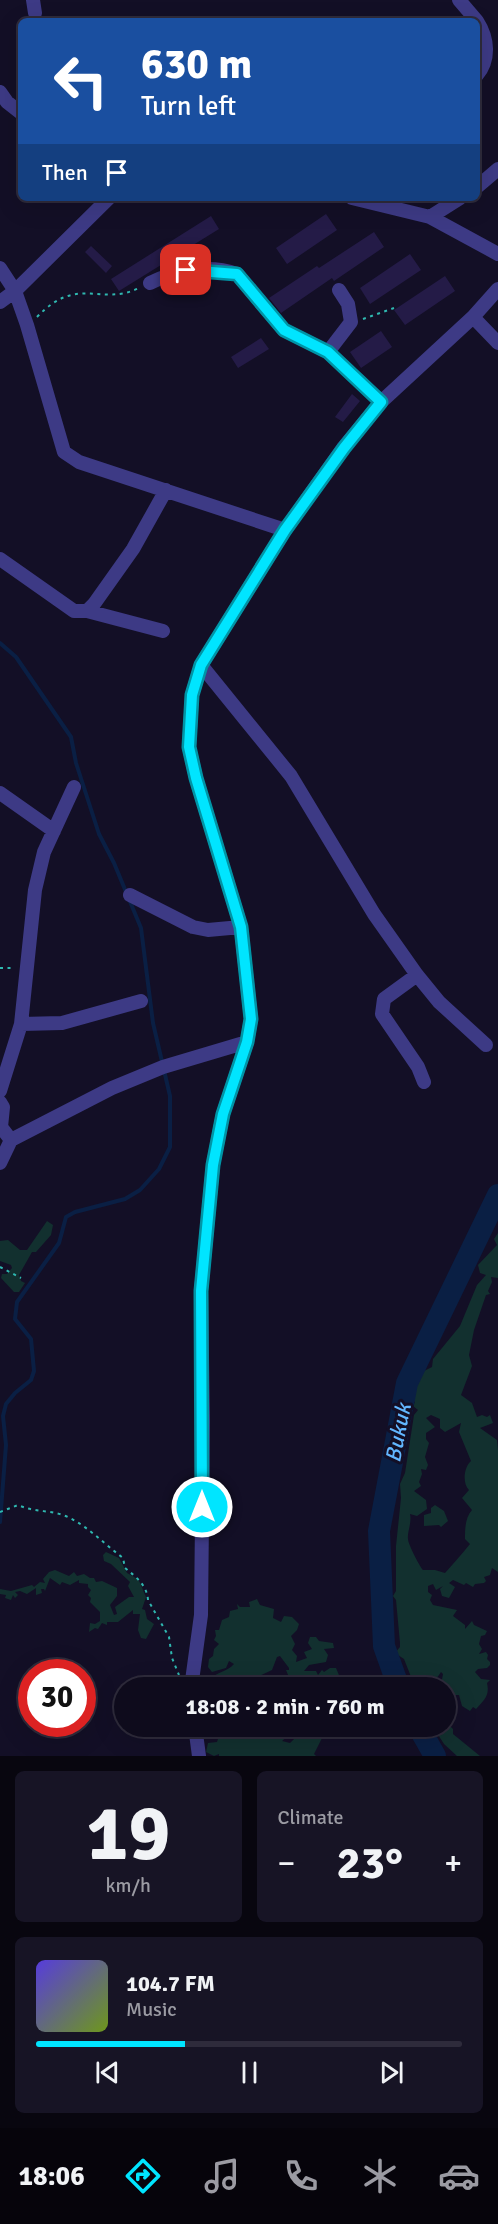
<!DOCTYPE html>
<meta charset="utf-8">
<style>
:root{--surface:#0e0b1c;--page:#171425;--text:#f1f3f6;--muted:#9b9ba3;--line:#2e2b3b;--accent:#00e5ff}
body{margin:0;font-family:Signika,sans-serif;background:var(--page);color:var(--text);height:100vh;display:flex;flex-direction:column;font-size:22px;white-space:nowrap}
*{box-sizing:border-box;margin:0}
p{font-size:20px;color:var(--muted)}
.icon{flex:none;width:33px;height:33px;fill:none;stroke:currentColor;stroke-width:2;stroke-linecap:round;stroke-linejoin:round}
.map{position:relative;height:1756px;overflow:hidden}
.sheet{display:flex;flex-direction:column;gap:15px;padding:15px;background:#08060f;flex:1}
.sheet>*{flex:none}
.guide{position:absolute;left:18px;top:18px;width:462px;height:183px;border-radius:9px;box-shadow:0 6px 24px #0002,0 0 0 2px var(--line);background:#1a4fa0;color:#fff;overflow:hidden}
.speed{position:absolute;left:18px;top:1659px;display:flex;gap:12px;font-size:30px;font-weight:700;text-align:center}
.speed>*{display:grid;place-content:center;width:78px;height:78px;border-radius:50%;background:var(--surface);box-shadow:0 6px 24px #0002,0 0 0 2px var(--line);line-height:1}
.speed .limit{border:9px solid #d22;background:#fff;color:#111}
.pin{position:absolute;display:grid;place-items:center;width:51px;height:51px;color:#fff;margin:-26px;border-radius:12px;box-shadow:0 3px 9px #0006}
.me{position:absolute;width:66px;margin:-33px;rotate:0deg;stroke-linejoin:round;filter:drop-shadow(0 0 4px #0008)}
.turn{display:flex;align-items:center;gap:21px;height:126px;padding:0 24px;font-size:27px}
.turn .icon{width:78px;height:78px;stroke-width:2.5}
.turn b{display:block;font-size:42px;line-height:51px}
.then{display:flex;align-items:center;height:57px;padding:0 24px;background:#0003;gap:12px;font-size:22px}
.big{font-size:45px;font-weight:700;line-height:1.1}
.sheet .card{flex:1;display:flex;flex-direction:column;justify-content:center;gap:9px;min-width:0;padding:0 21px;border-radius:9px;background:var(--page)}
.sheet .dial{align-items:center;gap:0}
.dial b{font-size:78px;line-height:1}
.song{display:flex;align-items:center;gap:18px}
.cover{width:72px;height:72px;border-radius:9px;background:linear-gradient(135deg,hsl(250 70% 55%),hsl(80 70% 35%))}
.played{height:6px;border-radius:3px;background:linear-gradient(90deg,var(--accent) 35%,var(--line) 35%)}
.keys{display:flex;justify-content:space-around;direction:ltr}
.heat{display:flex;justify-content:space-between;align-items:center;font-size:33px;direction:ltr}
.sheet .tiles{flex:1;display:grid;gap:15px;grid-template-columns:1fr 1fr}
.card:last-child{grid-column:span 2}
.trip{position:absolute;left:114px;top:1677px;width:342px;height:60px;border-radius:30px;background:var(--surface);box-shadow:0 6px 24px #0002,0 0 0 2px var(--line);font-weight:700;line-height:60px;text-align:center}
.dock{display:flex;height:96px;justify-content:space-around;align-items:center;background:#06040b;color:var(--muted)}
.dock .icon{width:42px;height:42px}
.dock .active{color:var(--accent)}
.dock b{font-size:27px;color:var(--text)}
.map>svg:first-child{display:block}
</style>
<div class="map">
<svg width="498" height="1756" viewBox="0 0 498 1756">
<rect width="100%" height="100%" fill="#130f26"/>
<path fill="#12302f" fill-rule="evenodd" d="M47,1221L53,1225L51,1235L36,1252H32L19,1275L21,1281L25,1283L19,1292H14L1,1278L2,1274H7L12,1268L11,1265L0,1261V1241L8,1240L20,1250H27Z
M498,1233V1278L491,1277L492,1282L488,1291L490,1294L486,1295L474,1330L469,1355L472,1366L461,1395L472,1403L477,1417L482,1415L487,1417L490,1415L493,1423L480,1428L497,1440L498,1450V1572L492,1568L490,1575L484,1577L486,1581L484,1583L475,1584L473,1587L466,1583L464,1585L453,1580L449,1583L455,1587L449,1598L442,1596L440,1589L443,1586L436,1590L433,1584L428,1586V1592L432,1595L430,1600L433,1605L457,1610L453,1616L465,1625V1629L472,1621L474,1625L487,1631L485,1635L481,1636L479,1644L482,1649L479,1654L486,1652L488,1655L487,1659L490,1662V1665L487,1668L478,1669L475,1672L481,1679L490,1680L487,1683C490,1696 484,1700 476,1709L473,1707L470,1711L462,1706L459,1695H449L448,1689L441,1685L443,1674L441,1672C434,1683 428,1688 415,1687L404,1659L395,1653L400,1647V1643L396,1600L393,1596L396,1591V1546L401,1498L400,1484L405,1473L414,1415L418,1410L413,1406L415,1402L410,1398V1387L416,1381L415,1374L419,1369L424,1371L432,1367L433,1359L460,1326L477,1285L486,1275L480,1273L478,1265L497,1245L494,1239ZM431,1415L440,1419V1428L445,1432L461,1423L459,1432L471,1461C464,1467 462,1483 469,1490L462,1498L472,1510C465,1518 465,1529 465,1539L470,1544C461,1555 453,1564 445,1573L435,1570H423C420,1567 408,1544 408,1539C407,1532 412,1523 410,1514L417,1516L427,1509L426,1500L414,1491L421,1486L419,1482L422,1474L421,1469L426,1470L428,1465L425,1457L429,1443L426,1439V1433L435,1427L426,1418Z
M435,1505L444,1511L448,1521L441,1527L439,1525L424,1526V1515L431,1513V1508Z
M106,1552L119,1558L127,1573C143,1581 139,1582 146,1597L142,1609L145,1610L147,1619L154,1624L146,1639L141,1638L138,1630L140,1614H133V1610L118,1622H107V1625L102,1623L98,1629L95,1628L89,1632L90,1623L95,1624L100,1621V1612L90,1602L91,1598L88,1595L91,1590L88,1587V1584L79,1583V1580L70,1585L62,1582L60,1585L50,1578L45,1591L44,1589H41L42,1593L36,1595V1588L27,1594L20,1591L15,1592L18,1595L15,1598L13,1595L11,1600L5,1598L6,1595L0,1594V1589L11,1591L32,1585L34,1587L40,1582L45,1583L43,1579L49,1572L55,1570L69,1576L74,1572L77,1576L84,1574L90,1578H94L96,1582L102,1581L117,1588V1596L110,1605L114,1615L117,1614L115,1607L129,1597H134L128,1586L130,1582L111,1564L104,1561L103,1555Z
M257,1599L260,1605L274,1609L273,1618L281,1622L284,1616L292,1617L299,1624L297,1630L291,1636L295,1644L292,1650L297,1656L296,1662L307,1658L304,1652L312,1649L308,1643L310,1637H316L319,1641L333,1643L334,1648L324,1649L328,1655L326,1662L309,1665L304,1671H316L318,1675L322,1670L324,1672L330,1668H336L341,1680L339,1683L328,1682L326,1687H293L286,1670H289V1668L280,1656L277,1657L272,1670L255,1678L254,1682L259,1687L209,1686V1680C216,1672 227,1672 234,1664L229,1661L226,1668L212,1672L208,1667L209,1659L213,1656L214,1649L219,1644L214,1640L216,1636L215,1630H219L222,1620L229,1617L230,1611L238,1609L237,1604L240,1607H250L249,1602Z
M446,1722L453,1729V1734L480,1756H457L444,1744L433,1727L446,1726Z
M206,1727H299L282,1741L290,1743L299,1734L307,1736L309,1733L313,1735L319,1733L322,1738L314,1754L316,1756H219V1754L214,1756L206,1752L208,1743L217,1742L218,1739H208L211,1734L206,1729Z"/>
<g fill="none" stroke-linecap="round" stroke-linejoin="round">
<path stroke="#0a1f44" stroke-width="4" d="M0,643L16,657L71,737L76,763L99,834L114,863L141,928L153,1023L170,1096V1147L159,1169L140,1190L125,1199L75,1212L66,1217L59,1243L17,1302L15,1319L31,1339L34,1371L31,1380L15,1393L6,1404L3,1416L6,1445L0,1522"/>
<path stroke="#0a1f44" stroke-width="22" d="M399,1688L384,1646L379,1531L407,1383L498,1195
M418,1726L435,1756"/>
</g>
<path fill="#241b47" d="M326,214L337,230L287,264L276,248Z
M211,216L219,229L119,291L111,279Z
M374,232L384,247L334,281L332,278L281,313L269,298L317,266L319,268Z
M91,246L112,266L106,273L85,252Z
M410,254L421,270L370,304L360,288Z
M445,276L455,291L405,325L394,310Z
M381,331L392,347L361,368L350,352Z
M261,338L269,349L238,368L231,357Z
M352,394L360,401L343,422L335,417Z"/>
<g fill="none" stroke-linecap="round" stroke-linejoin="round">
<path stroke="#2fb8b0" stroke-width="2" stroke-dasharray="3 4.5" stroke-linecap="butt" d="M37,317C78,274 100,307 139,288
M363,319L394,308
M0,968H15
M0,1267L21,1278
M0,1512L18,1505C33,1512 48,1510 63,1515C84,1523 101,1541 118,1554L123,1558L125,1568C136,1577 147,1585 148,1600L169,1637L172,1658L179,1675"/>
<path stroke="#3d3a85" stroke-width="14" d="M33,0L35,13
M459,0L477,21
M477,21C488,38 490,60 477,75
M0,92L7,102L21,113
M477,187L498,169
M352,198L430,217L498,254
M430,217L460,198
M0,268L15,291L27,325L64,452L79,462L285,530
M150,283C176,270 209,264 237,274L284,330L328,352L381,402
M0,302L15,291L109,198
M473,317L498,343
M328,352L351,322L348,304L339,290
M0,559L74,611H87L94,604L133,549L166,490
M87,611L163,631
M201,665L291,776L374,914L417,975L439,1002L486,1045
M0,793L54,831
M130,895L193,927L208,930L241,927
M417,975L384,999L382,1014L418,1067L424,1082
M21,1024L62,1023L141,1001
M0,1091L21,1024L35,890L44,852L74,787
M0,1102L3,1107L1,1127L11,1140
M0,1163L11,1140L112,1088L163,1067L247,1042
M191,1688L201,1615L203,1421L201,1291L213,1165L223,1114L247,1042L251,1019L241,927L196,778L189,747L192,695L201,665L285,530L343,448L381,402L473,317L498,289
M195,1726L199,1756"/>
</g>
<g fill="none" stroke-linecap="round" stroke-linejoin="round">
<g stroke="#0095a6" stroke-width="15">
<path id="route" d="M186,270L237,274L284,330L328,352L381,402L344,448L285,530L201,665L192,695L189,747L196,778L241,927L251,1019L247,1042L223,1114L213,1165L201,1291L202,1507"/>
</g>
<use href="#route" stroke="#00e5ff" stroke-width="10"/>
</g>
<g text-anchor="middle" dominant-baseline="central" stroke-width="6" stroke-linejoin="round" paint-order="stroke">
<g font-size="22" font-style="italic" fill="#62b6ff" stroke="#130f26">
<text transform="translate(398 1433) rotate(-79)">Bukuk</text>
</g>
</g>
</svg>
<div class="speed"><div class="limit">30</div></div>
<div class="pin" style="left:186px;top:270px;background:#d93025"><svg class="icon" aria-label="arrive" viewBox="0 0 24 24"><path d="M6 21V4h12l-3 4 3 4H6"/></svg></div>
<svg class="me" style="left:202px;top:1507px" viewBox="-20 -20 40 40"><circle r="17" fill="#00e5ff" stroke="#fff" stroke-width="3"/><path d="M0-11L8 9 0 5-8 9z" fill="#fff"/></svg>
<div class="trip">18:08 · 2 min · 760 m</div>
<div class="guide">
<div class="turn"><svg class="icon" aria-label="left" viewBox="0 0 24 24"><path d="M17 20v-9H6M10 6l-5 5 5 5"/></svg><div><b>630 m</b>Turn left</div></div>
<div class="then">Then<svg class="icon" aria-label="arrive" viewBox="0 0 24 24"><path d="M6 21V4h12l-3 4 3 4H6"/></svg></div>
</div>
</div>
<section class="sheet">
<div class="tiles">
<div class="card dial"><b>19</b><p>km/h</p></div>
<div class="card"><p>Climate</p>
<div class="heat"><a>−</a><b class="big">23°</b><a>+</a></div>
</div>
<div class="card">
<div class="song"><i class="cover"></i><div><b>104.7 FM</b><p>Music</p></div></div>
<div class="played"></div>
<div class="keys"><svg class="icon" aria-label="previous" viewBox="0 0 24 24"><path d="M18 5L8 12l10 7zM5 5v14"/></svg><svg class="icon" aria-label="pause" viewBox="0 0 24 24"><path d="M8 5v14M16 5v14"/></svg><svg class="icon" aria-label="next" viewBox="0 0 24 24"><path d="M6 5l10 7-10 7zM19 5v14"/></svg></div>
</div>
</div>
</section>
<nav class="dock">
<b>18:06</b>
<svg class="icon active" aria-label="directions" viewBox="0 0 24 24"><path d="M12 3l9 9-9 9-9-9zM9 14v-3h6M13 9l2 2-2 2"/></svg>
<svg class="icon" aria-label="music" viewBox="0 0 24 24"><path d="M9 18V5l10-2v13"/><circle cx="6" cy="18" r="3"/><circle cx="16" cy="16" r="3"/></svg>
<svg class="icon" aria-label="phone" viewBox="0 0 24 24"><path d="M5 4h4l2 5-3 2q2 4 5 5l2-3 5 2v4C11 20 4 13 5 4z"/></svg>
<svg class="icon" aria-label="climate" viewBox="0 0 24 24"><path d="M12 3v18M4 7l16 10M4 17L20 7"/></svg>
<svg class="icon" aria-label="car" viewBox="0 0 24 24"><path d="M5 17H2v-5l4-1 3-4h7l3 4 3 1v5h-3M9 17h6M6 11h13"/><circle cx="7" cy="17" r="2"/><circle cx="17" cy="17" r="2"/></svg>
</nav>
